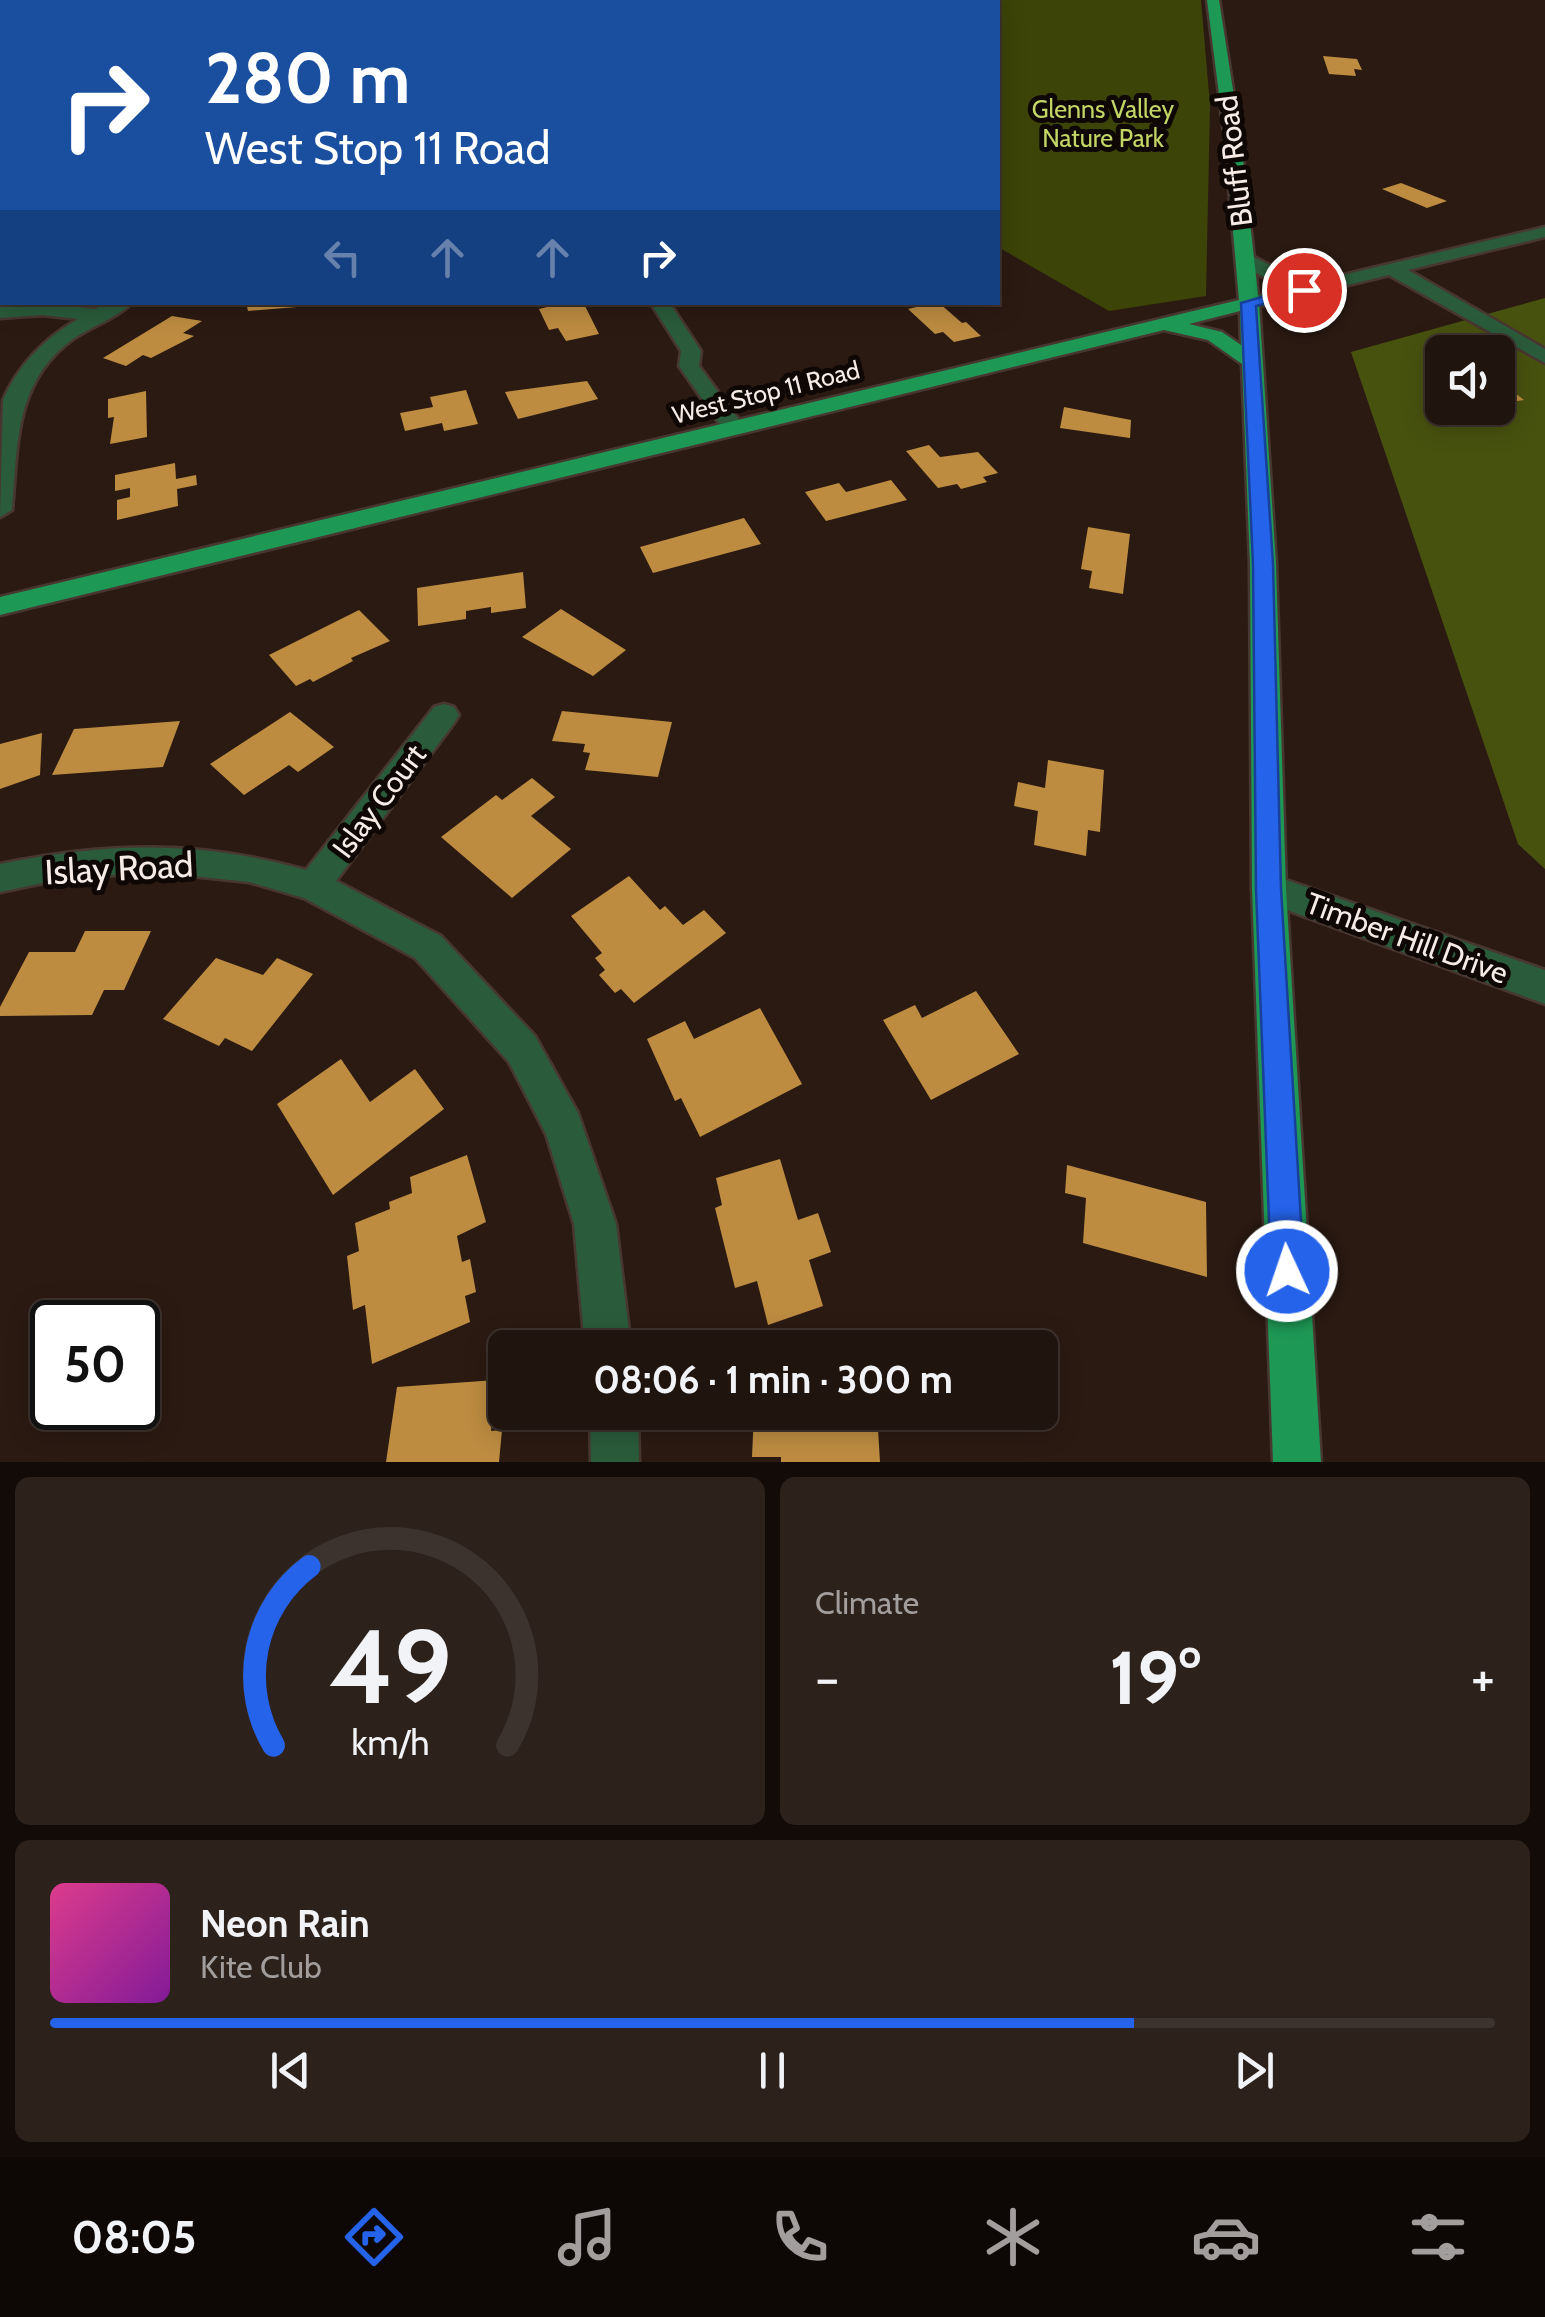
<!DOCTYPE html>
<meta charset="utf-8">
<style>
:root{--surface:#20140e;--page:#2d211c;--text:#f1f3f6;--muted:#a29e9e;--line:#3d332e;--accent:#2563eb}
body{margin:0;font-family:Cabin,sans-serif;background:var(--page);color:var(--text);height:100vh;display:flex;flex-direction:column;font-size:38px;white-space:nowrap}
*{box-sizing:border-box;margin:0}
p{font-size:32px;color:var(--muted)}
.icon{flex:none;width:55px;height:55px;fill:none;stroke:currentColor;stroke-width:2;stroke-linecap:round;stroke-linejoin:round}
.map{position:relative;height:1462px;overflow:hidden}
.drawer{display:flex;flex-direction:column;gap:15px;padding:15px;background:#120b08;flex:1}
.drawer>*{flex:none}
.banner{position:absolute;left:0px;top:0px;width:1000px;height:305px;box-shadow:0 5px 25px #0003,0 0 0 2px var(--line);background:#1a4fa0;color:#fff;overflow:hidden}
.controls{position:absolute;left:1425px;top:335px;display:grid;gap:20px}
.controls a{display:grid;place-items:center;width:90px;height:90px;border-radius:15px;background:var(--surface);box-shadow:0 5px 25px #0003,0 0 0 2px var(--line);font-size:50px}
.speed{position:absolute;left:30px;top:1300px;display:flex;gap:20px;font-size:50px;font-weight:700;text-align:center}
.speed>*{display:grid;place-content:center;width:130px;height:130px;border-radius:50%;background:var(--surface);box-shadow:0 5px 25px #0003,0 0 0 2px var(--line);line-height:1}
.speed .limit{border:5px solid #111;border-radius:15px;background:#fff;color:#111}
.pin{position:absolute;display:grid;place-items:center;width:85px;height:85px;color:#fff;margin:-42px;border:5px solid #fff;border-radius:50%;box-shadow:0 2px 10px #0007}
.me{position:absolute;width:110px;margin:-55px;rotate:357deg;stroke-linejoin:round;filter:drop-shadow(0 0 8px #0008)}
.turn{display:flex;align-items:center;gap:35px;height:210px;padding:0 40px;font-size:45px}
.turn .icon{width:130px;height:130px;stroke-width:2.5}
.turn b{display:block;font-size:70px;line-height:85px}
.lanes{display:flex;align-items:center;height:95px;padding:0 40px;background:#0003;justify-content:center;gap:50px;direction:ltr}
.lanes .off{opacity:.35}
.big{font-size:75px;font-weight:700;line-height:1.1}
.drawer .card{flex:1;display:flex;flex-direction:column;justify-content:center;gap:15px;min-width:0;padding:0 35px;border-radius:15px;background:var(--page)}
.drawer .dial{align-items:center;gap:0}
.dial svg{height:260px;overflow:visible;fill:none;stroke:var(--line);stroke-width:7;stroke-linecap:round;text-anchor:middle}
.dial text{fill:var(--text);stroke:none}
.song{display:flex;align-items:center;gap:30px}
.cover{width:120px;height:120px;border-radius:15px;background:linear-gradient(135deg,hsl(330 70% 55%),hsl(290 70% 35%))}
.played{height:10px;border-radius:5px;background:linear-gradient(90deg,var(--accent) 75%,var(--line) 75%)}
.keys{display:flex;justify-content:space-around;direction:ltr}
.heat{display:flex;justify-content:space-between;align-items:center;font-size:55px;direction:ltr}
.drawer .tiles{flex:1;display:grid;gap:15px;grid-template-columns:1fr 1fr}
.card:last-child{grid-column:span 2}
.trip{position:absolute;left:488px;top:1330px;width:570px;height:100px;border-radius:15px;background:var(--surface);box-shadow:0 5px 25px #0003,0 0 0 2px var(--line);font-weight:700;line-height:100px;text-align:center}
.tab-bar{display:flex;height:160px;justify-content:space-around;align-items:center;background:#0d0806;color:var(--muted)}
.tab-bar .icon{width:70px;height:70px}
.tab-bar .active{color:var(--accent)}
.tab-bar b{font-size:45px;color:var(--text)}
.map>svg:first-child{display:block}
</style>
<div class="map">
<svg width="1545" height="1462" viewBox="0 0 1545 1462">
<rect width="100%" height="100%" fill="#2b1a12"/>
<path fill="#3c4408" d="M618,0H1201L1210,105L1206,296L1109,311L998,247V2Z"/>
<path fill="#48520f" fill-rule="evenodd" d="M1545,298V869L1518,844L1351,352ZM1442,352H1498V408H1442Z"/>
<path fill="#bd8c41" d="M1323,56L1357,59L1362,70L1354,69L1356,76L1329,74Z
M1401,183L1447,201L1427,208L1382,189Z
M246,302H308L309,306L248,311Z
M568,302H583L599,334L566,341L558,328L549,330L539,309Z
M938,302L962,323L966,322L981,336L954,342L943,332L935,334L908,309Z
M172,316L202,321L183,333L194,336L151,358L143,355L126,366L103,358Z
M1498,380L1524,400L1498,404Z
M587,381L598,399L518,419L505,392Z
M466,390L478,424L444,431L442,423L405,431L400,413L433,407L430,397Z
M146,391L147,437L110,444L114,417L108,418V399Z
M1064,407L1131,420L1130,438L1060,428Z
M929,445L940,457L978,452L998,473L983,477L987,482L961,489L957,484L938,488L906,451Z
M175,463L176,479L196,475L197,485L177,489L178,506L117,520V500L130,497V488L115,491V475Z
M891,480L907,500L826,521L805,492L839,483L846,492Z
M744,518L761,544L653,573L640,547Z
M1088,527L1130,534L1123,594L1089,588L1092,571L1081,569Z
M523,572L526,608L491,613V607L466,611V619L418,626L417,588Z
M561,609L626,650L593,676L522,637Z
M359,610L390,641L351,658L353,661L313,682L310,679L296,686L269,655Z
M562,711L672,722L658,777L585,770L590,753L583,752L585,744L552,741Z
M290,712L334,747L298,772L289,765L244,795L210,764Z
M180,721L163,767L52,775L74,729Z
M42,733L40,775L0,789V744Z
M1048,760L1104,770L1100,832L1088,830L1086,856L1034,845L1038,811L1014,806L1018,782L1045,788Z
M532,778L555,797L531,816L571,849L512,898L441,837L496,795L502,800Z
M629,876L660,910L665,906L683,925L704,910L726,933L634,1003L621,989L615,993L599,975L605,970L595,958L602,953L571,916Z
M85,931H151L124,990H104L92,1015L0,1016V1007L29,952H75Z
M216,958L263,975L277,958L313,974L252,1051L225,1038L219,1046L163,1019Z
M976,991L1019,1054L931,1100L883,1020L915,1005L922,1018Z
M760,1008L802,1084L700,1137L681,1098L675,1101L647,1039L685,1021L694,1039Z
M341,1059L370,1102L415,1069L444,1109L333,1195L277,1104Z
M467,1155L486,1222L457,1236L462,1262L470,1259L476,1292L465,1296L470,1322L372,1364L365,1305L353,1310L347,1256L359,1251L355,1223L390,1209L389,1202L412,1193L410,1177Z
M780,1159L798,1220L818,1213L831,1252L809,1260L823,1306L768,1325L757,1281L735,1288L715,1208L722,1205L716,1178Z
M1067,1165L1206,1202L1207,1277L1083,1243L1086,1198L1065,1193Z
M496,1380L491,1431L502,1430L499,1462H386L397,1387Z
M754,1412H877L880,1462H781V1457H752Z"/>
<g fill="none" stroke-linecap="round" stroke-linejoin="round">
<g stroke="#483730" stroke-width="5">
<path id="minor" d="M255,0H277L279,2H257Z
M0,61L2,62V70L0,69Z
M0,165H2V175H0Z
M1545,227V237L1408,270L1545,349V363L1389,275L1249,309L1239,303L1242,299L1300,285L1267,279L1240,264V256H1252L1279,270L1322,280Z
M108,302H133C117,318 92,326 73,339C14,382 18,444 12,510L0,517L3,400C19,364 44,339 78,319L42,315L0,318V306L42,303L95,309Z
M650,302H669L701,351L699,366L745,428L742,433H726L679,366L681,351Z
M444,704L454,707L459,715L454,723L336,881L441,936L535,1036L578,1113L616,1224L631,1348H585L574,1224L546,1134L509,1062L415,958L304,898L249,882L164,873L72,877L0,892V864C108,842 199,840 306,870L434,707Z
M1269,874L1545,970V1004L1257,899L1252,889L1257,879Z
M590,1412H638L639,1462H591Z"/>
</g>
<g stroke="#483730" stroke-width="5">
<path id="major" d="M1207,0H1219L1241,141L1259,303L1276,564L1286,889L1321,1462H1273L1252,889L1250,564L1242,364L1208,340L1164,330L0,615V597L1239,300L1225,141ZM1240,311L1241,345L1222,332L1189,324Z"/>
</g>
<use href="#minor" fill="#2a5c3b" fill-rule="evenodd"/>
<use href="#major" fill="#1e9855" fill-rule="evenodd"/>
</g>
<path fill="#2563eb" stroke="#184099" stroke-width="2.5" d="M1304,285L1311,290L1309,293L1256,306L1273,564L1281,889L1304,1271L1299,1283L1287,1288L1276,1283L1271,1271L1256,889L1253,564L1241,303Z"/>
<g text-anchor="middle" dominant-baseline="central" stroke-width="10" stroke-linejoin="round" paint-order="stroke">
<g font-size="25" fill="#c2d565" stroke="#0e0704">
<text x="1103" y="109">Glenns Valley<tspan x="1103" dy="29">Nature Park</tspan></text>
</g>
<g font-size="25" fill="#f7ebe5" stroke="#0e0704">
<text transform="translate(766 392) rotate(-14)">West Stop 11 Road</text>
</g>
<g font-size="30" fill="#f7ebe5" stroke="#0e0704">
<text transform="translate(1234 161) rotate(-97)">Bluff Road</text>
<text transform="translate(379 801) rotate(-53)">Islay Court</text>
<text transform="translate(1407 938) rotate(20)">Timber Hill Drive</text>
</g>
<g font-size="35" fill="#f7ebe5" stroke="#0e0704">
<text transform="translate(119 868) rotate(-3)">Islay Road</text>
</g>
</g>
</svg>
<div class="controls">
<a><svg class="icon" aria-label="sound" viewBox="0 0 24 24"><path d="M4 9h4l5-4v14l-5-4H4zM17 9q2 3 0 6"/></svg></a>
</div>
<div class="speed"><div class="limit">50</div></div>
<div class="pin" style="left:1304px;top:290px;background:#d93025"><svg class="icon" aria-label="arrive" viewBox="0 0 24 24"><path d="M6 21V4h12l-3 4 3 4H6"/></svg></div>
<svg class="me" style="left:1287px;top:1271px" viewBox="-20 -20 40 40"><circle r="17" fill="#2563eb" stroke="#fff" stroke-width="3"/><path d="M0-11L8 9 0 5-8 9z" fill="#fff"/></svg>
<div class="trip">08:06 · 1 min · 300 m</div>
<div class="banner">
<div class="turn"><svg class="icon" aria-label="right" viewBox="0 0 24 24"><path d="M7 20v-9h11M14 6l5 5-5 5"/></svg><div><b>280 m</b>West Stop 11 Road</div></div>
<div class="lanes"><svg class="icon off" aria-label="left" viewBox="0 0 24 24"><path d="M17 20v-9H6M10 6l-5 5 5 5"/></svg><svg class="icon off" aria-label="ahead" viewBox="0 0 24 24"><path d="M12 20V5M6 11l6-6 6 6"/></svg><svg class="icon off" aria-label="ahead" viewBox="0 0 24 24"><path d="M12 20V5M6 11l6-6 6 6"/></svg><svg class="icon" aria-label="right" viewBox="0 0 24 24"><path d="M7 20v-9h11M14 6l5 5-5 5"/></svg></div>
</div>
</div>
<section class="drawer">
<div class="tiles">
<div class="card dial"><svg viewBox="0 0 100 80">
<path d="M14 69A42 42 0 1 1 86 69"/>
<path d="M14 69A42 42 0 0 1 25 14" stroke="#2563eb"/>
<text x="50" y="56" font-size="32" font-weight="700">49</text>
<text x="50" y="72" font-size="11">km/h</text>
</svg></div>
<div class="card"><p>Climate</p>
<div class="heat"><a>−</a><b class="big">19°</b><a>+</a></div>
</div>
<div class="card">
<div class="song"><i class="cover"></i><div><b>Neon Rain</b><p>Kite Club</p></div></div>
<div class="played"></div>
<div class="keys"><svg class="icon" aria-label="previous" viewBox="0 0 24 24"><path d="M18 5L8 12l10 7zM5 5v14"/></svg><svg class="icon" aria-label="pause" viewBox="0 0 24 24"><path d="M8 5v14M16 5v14"/></svg><svg class="icon" aria-label="next" viewBox="0 0 24 24"><path d="M6 5l10 7-10 7zM19 5v14"/></svg></div>
</div>
</div>
</section>
<nav class="tab-bar">
<b>08:05</b>
<svg class="icon active" aria-label="directions" viewBox="0 0 24 24"><path d="M12 3l9 9-9 9-9-9zM9 14v-3h6M13 9l2 2-2 2"/></svg>
<svg class="icon" aria-label="music" viewBox="0 0 24 24"><path d="M9 18V5l10-2v13"/><circle cx="6" cy="18" r="3"/><circle cx="16" cy="16" r="3"/></svg>
<svg class="icon" aria-label="phone" viewBox="0 0 24 24"><path d="M5 4h4l2 5-3 2q2 4 5 5l2-3 5 2v4C11 20 4 13 5 4z"/></svg>
<svg class="icon" aria-label="climate" viewBox="0 0 24 24"><path d="M12 3v18M4 7l16 10M4 17L20 7"/></svg>
<svg class="icon" aria-label="car" viewBox="0 0 24 24"><path d="M5 17H2v-5l4-1 3-4h7l3 4 3 1v5h-3M9 17h6M6 11h13"/><circle cx="7" cy="17" r="2"/><circle cx="17" cy="17" r="2"/></svg>
<svg class="icon" aria-label="filters" viewBox="0 0 24 24"><path d="M4 7h16M4 17h16"/><circle cx="9" cy="7" r="2"/><circle cx="15" cy="17" r="2"/></svg>
</nav>
